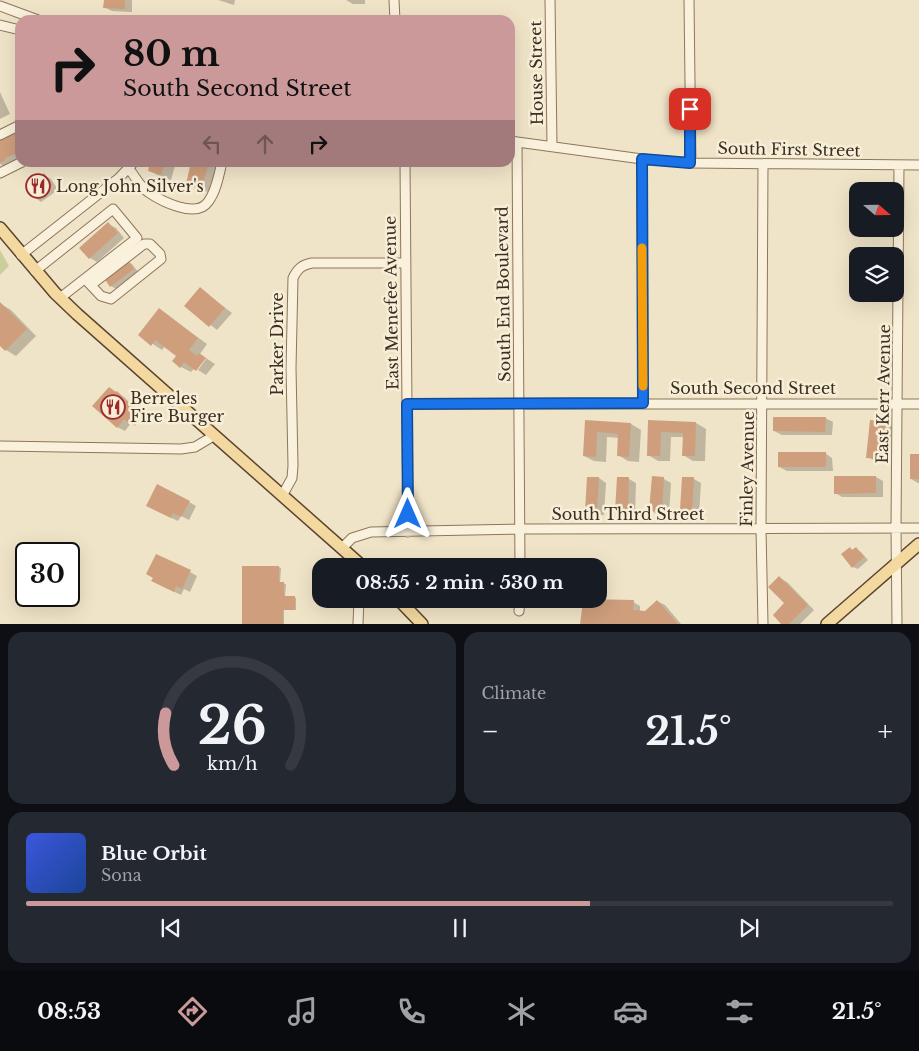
<!DOCTYPE html>
<meta charset="utf-8">
<style>
:root{--surface:#171b24;--page:#242831;--text:#f1f3f6;--muted:#9ea1a6;--line:#363941;--accent:#cc999b}
body{margin:0;font-family:"Libre Baskerville",serif;background:var(--page);color:var(--text);height:100vh;display:flex;flex-direction:column;font-size:19px;white-space:nowrap}
*{box-sizing:border-box;margin:0}
p{font-size:16px;color:var(--muted)}
.icon{flex:none;width:28px;height:28px;fill:none;stroke:currentColor;stroke-width:2;stroke-linecap:round;stroke-linejoin:round}
.map{position:relative;height:624px;overflow:hidden}
.drawer{display:flex;flex-direction:column;gap:8px;padding:8px;background:#0d0f14;flex:1}
.drawer>*{flex:none}
.guide{position:absolute;left:15px;top:15px;width:500px;height:152px;border-radius:15px;box-shadow:0 5px 20px #0002;background:#cc999b;color:#111;overflow:hidden}
.needle{width:32px;rotate:110deg}
.tools{position:absolute;left:849px;top:182px;display:grid;gap:10px}
.tools a{display:grid;place-items:center;width:55px;height:55px;border-radius:10px;background:var(--surface);box-shadow:0 5px 20px #0002;font-size:25px}
.speed{position:absolute;left:15px;top:542px;display:flex;gap:10px;font-size:25px;font-weight:700;text-align:center}
.speed>*{display:grid;place-content:center;width:65px;height:65px;border-radius:50%;background:var(--surface);box-shadow:0 5px 20px #0002;line-height:1}
.speed .limit{border:2px solid #111;border-radius:8px;background:#fff;color:#111}
.pin{position:absolute;display:grid;place-items:center;width:42px;height:42px;color:#fff;margin:-21px;border-radius:10px;box-shadow:0 2px 8px #0006}
.me{position:absolute;width:55px;margin:-28px;rotate:0deg;stroke-linejoin:round;filter:drop-shadow(0 0 4px #0008)}
.turn{display:flex;align-items:center;gap:18px;height:105px;padding:0 25px;font-size:22px}
.turn .icon{width:65px;height:65px;stroke-width:2.5}
.turn b{display:block;font-size:35px;line-height:42px}
.lanes{display:flex;align-items:center;height:48px;padding:0 25px;background:#0003;justify-content:center;gap:25px;direction:ltr}
.lanes .off{opacity:.35}
.big{font-size:38px;font-weight:700;line-height:1.1}
.drawer .tile{flex:1;display:flex;flex-direction:column;justify-content:center;gap:8px;min-width:0;padding:0 18px;border-radius:15px;background:var(--page)}
.drawer .dial{align-items:center;gap:0}
.dial svg{height:130px;overflow:visible;fill:none;stroke:var(--line);stroke-width:7;stroke-linecap:round;text-anchor:middle}
.dial text{fill:var(--text);stroke:none}
.song{display:flex;align-items:center;gap:15px}
.cover{width:60px;height:60px;border-radius:8px;background:linear-gradient(135deg,hsl(230 70% 55%),hsl(220 70% 35%))}
.played{height:5px;border-radius:2px;background:linear-gradient(90deg,var(--accent) 65%,var(--line) 65%)}
.keys{display:flex;justify-content:space-around;direction:ltr}
.heat{display:flex;justify-content:space-between;align-items:center;font-size:28px;direction:ltr}
.drawer .tiles{flex:1;display:grid;gap:8px;grid-template-columns:1fr 1fr}
.tile:last-child{grid-column:span 2}
.trip{position:absolute;left:312px;top:558px;width:295px;height:50px;border-radius:15px;background:var(--surface);box-shadow:0 5px 20px #0002;font-weight:700;line-height:50px;text-align:center}
.tab-bar{display:flex;height:80px;justify-content:space-around;align-items:center;background:#090b0e;color:var(--muted)}
.tab-bar .icon{width:35px;height:35px}
.tab-bar .on{color:var(--accent)}
.tab-bar b{font-size:22px;color:var(--text)}
.map>svg:first-child{display:block}
</style>
<div class="map">
<svg width="919" height="624" viewBox="0 0 919 624">
<rect width="100%" height="100%" fill="#f0e4c8"/>
<path fill="#c9cf9b" d="M0,250L9,266L0,275Z"/>
<path fill="#0003" d="M105,0H132V12L112,11L104,7Z
M218,0H235L234,5Z
M346,0H365V4H353Z
M0,92L10,114L0,119Z
M20,132V161L8,169L0,164V140Z
M151,162H176L171,180L159,176L149,170Z
M193,162H220L212,193L197,189L187,183Z
M44,175L51,179L58,190L41,202L34,197L27,187L36,177L38,179Z
M108,224L116,228L124,238L97,262L90,258Z
M128,262L132,264L138,272L116,289L111,286Z
M200,289L232,313L217,330L186,306Z
M1,304L11,310L36,336L16,356L6,350L0,344Z
M159,309L207,344L200,354L215,364L206,375L198,370L206,359H203L191,372L181,367L177,355L165,346L162,350L139,335Z
M109,388L124,397L140,413L137,417L140,420L135,426L131,423L125,431L117,427Z
M825,418L833,422L832,435H782L774,431Z
M650,421L696,423L706,429L705,461H693L683,455L684,437H671L670,461H658L648,455Z
M586,422L631,424L641,430L639,462L628,461L618,455L619,438L607,437L606,462L594,461L584,456Z
M885,422L892,427L889,462L875,461L868,457Z
M825,453L832,458L833,471H787L779,467Z
M919,455V483H918L911,479Z
M876,477L883,481V497H842L835,493Z
M599,478L606,483L604,515H594L586,510Z
M653,478L664,479L671,483L669,515L657,514L650,510Z
M683,478L694,479L701,483L699,514H688L681,509Z
M629,479L636,483L635,515L624,514L616,510Z
M189,502L196,506L189,520L181,516L178,521L155,510Z
M850,548L854,551L856,549L861,552L868,560L858,569L853,567Z
M279,567L281,568L280,583L286,584L285,597L296,598V610H284V624H243Z
M190,572L197,576L190,592L184,589L181,595L160,585Z
M779,578L787,582L814,610L800,624H783L786,603Z
M657,601L665,605L681,624H581L633,602L640,606V612H645Z"/>
<path fill="#cf9f7d" d="M104,0H125V9L103,8Z
M20,131V152L5,158L6,160L0,163V139Z
M150,162H165L161,175L148,171Z
M191,162H209L202,188L186,184Z
M44,173L52,185L33,198L25,187L32,181L31,179L36,176L37,178Z
M108,222L118,233L89,259L79,248Z
M128,260L134,269L110,287L104,278Z
M200,287L225,308L209,327L184,306Z
M0,302L27,329L5,351L0,346Z
M159,308L198,338L189,350L197,356L199,353L206,358L196,371L184,362L180,368L172,361L176,356L155,340L151,346L138,335Z
M109,387L116,392L117,391L134,408L130,412L134,415L127,422L124,419L117,428L92,406Z
M773,417H826L825,432L773,431Z
M585,420L631,423L629,457L617,456L618,434L597,432L596,457L583,456Z
M648,420L696,422L695,456H682L683,433L661,432L660,456H647Z
M870,420L885,421L882,459L866,458Z
M778,452H826V467H778Z
M910,454H919V479H910Z
M652,476L664,477L662,511H649Z
M834,476H876V493L834,494Z
M587,477H599L597,512L585,511Z
M617,477H629L628,511H615Z
M682,477H694L692,511L680,510Z
M157,484L190,501L181,517L173,513L171,518L146,506Z
M850,547L852,550L856,547L864,557L852,568L841,554Z
M156,554L191,570L182,589L176,586L174,592L151,581L153,578L146,574Z
M242,566H279V582H284V596H295V610H283V624H242Z
M779,576L808,605L789,624H781L773,615L784,603L768,587Z
M585,599L634,600L633,610L645,611L657,600L678,624H580L583,601Z"/>
<g fill="none" stroke-linecap="round" stroke-linejoin="round">
<g stroke="#8d765c" stroke-width="11">
<path id="minor" d="M394,0L395,20
M550,0L552,146
M689,0L691,163
M0,6L38,20
M0,25L20,30
M0,135L20,125
M510,141L642,159L691,163L919,165
M517,142L520,566
M642,159L643,403
M405,162L408,532
M129,169C135,176 140,187 148,192C161,201 196,219 208,202C216,192 219,175 222,162
M0,173L22,162
M21,255L119,178L134,162
M35,271L113,209L137,238L60,298
M85,279L101,296L111,299L161,259L160,254L150,244H144L91,285
M407,404H919
M0,446L181,449L195,447L215,435
M282,496L292,478L293,466L291,368L293,278C298,268 302,265 312,263H405
M342,548L352,538L371,532L521,529L919,528
M519,611L520,599
M358,624L359,599
M763,624L761,529L763,165
M897,624L896,528L899,165"/>
</g>
<g stroke="#5b4430" stroke-width="14">
<path id="major" d="M0,228L55,293L77,314L362,566
M398,599L422,624
M827,624L919,544"/>
</g>
<use href="#minor" stroke="#faf1dc" stroke-width="9"/>
<use href="#major" stroke="#f3d9a0" stroke-width="11"/>
</g>
<g fill="none" stroke-linecap="round" stroke-linejoin="round">
<g stroke="#114b97" stroke-width="12">
<path id="route" d="M408,514L407,404L643,403L642,159L690,163V109"/>
</g>
<use href="#route" stroke="#1a73e8" stroke-width="9"/>
<path stroke="#f59e0b" stroke-width="9" d="M642,248L643,386"/>
</g>
<defs>
<g id="restaurant-ring" transform="scale(1.25)"><circle r="9.5" fill="#f7eed8" stroke="#9e2a2b" stroke-width="1.5"/><path d="M-5-6h1v4h1v-4h1v4h1v-4h1v5L-1.5 .5V6h-2V.5L-5-1ZM5-6V6H3V1.5H1.5Q1.5-4 5-6Z" fill="#9e2a2b"/></g>
</defs>
<g fill-rule="evenodd">
<use href="#restaurant-ring" x="38" y="186"/>
<use href="#restaurant-ring" x="113" y="407"/>
</g>
<g text-anchor="middle" dominant-baseline="central" stroke-width="5" stroke-linejoin="round" paint-order="stroke">
<g font-size="16" fill="#3d2e20" stroke="#f7eed8">
<text transform="translate(536 73) rotate(-91)">House Street</text>
<text transform="translate(789 149) rotate(1)">South First Street</text>
<text transform="translate(503 294) rotate(-91)">South End Boulevard</text>
<text transform="translate(391 303) rotate(-91)">East Menefee Avenue</text>
<text transform="translate(277 344) rotate(-90)">Parker Drive</text>
<text x="753" y="388">South Second Street</text>
<text transform="translate(883 394) rotate(-89)">East Kerr Avenue</text>
<text transform="translate(747 469) rotate(-89)">Finley Avenue</text>
<text x="628" y="514">South Third Street</text>
</g>
<g font-size="16" fill="#3d2e20" stroke="#f7eed8" text-anchor="start">
<text x="56" y="186">Long John Silver's</text>
<text x="130" y="398">Berreles<tspan x="130" dy="18">Fire Burger</tspan></text>
</g>
</g>
</svg>
<div class="tools">
<a><svg class="needle" viewBox="-14 -14 28 28"><path d="M0-13l5 13h-10z" fill="#e53935"/><path d="M0 13l5-13h-10z" fill="#9ea1a6"/></svg></a>
<a><svg class="icon" aria-label="layers" viewBox="0 0 24 24"><path d="M12 4l9 5-9 5-9-5zM3 14l9 5 9-5"/></svg></a>
</div>
<div class="speed"><div class="limit">30</div></div>
<div class="pin" style="left:690px;top:109px;background:#d93025"><svg class="icon" aria-label="arrive" viewBox="0 0 24 24"><path d="M6 21V4h12l-3 4 3 4H6"/></svg></div>
<svg class="me" style="left:408px;top:514px" viewBox="-20 -20 40 40"><path d="M0-17L14 15 0 8-14 15z" fill="#1a73e8" stroke="#fff" stroke-width="4"/></svg>
<div class="trip">08:55 · 2 min · 530 m</div>
<div class="guide">
<div class="turn"><svg class="icon" aria-label="right" viewBox="0 0 24 24"><path d="M7 20v-9h11M14 6l5 5-5 5"/></svg><div><b>80 m</b>South Second Street</div></div>
<div class="lanes"><svg class="icon off" aria-label="left" viewBox="0 0 24 24"><path d="M17 20v-9H6M10 6l-5 5 5 5"/></svg><svg class="icon off" aria-label="ahead" viewBox="0 0 24 24"><path d="M12 20V5M6 11l6-6 6 6"/></svg><svg class="icon" aria-label="right" viewBox="0 0 24 24"><path d="M7 20v-9h11M14 6l5 5-5 5"/></svg></div>
</div>
</div>
<section class="drawer">
<div class="tiles">
<div class="tile dial"><svg viewBox="0 0 100 80">
<path d="M14 69A42 42 0 1 1 86 69"/>
<path d="M14 69A42 42 0 0 1 9 37" stroke="#cc999b"/>
<text x="50" y="56" font-size="32" font-weight="700">26</text>
<text x="50" y="72" font-size="11">km/h</text>
</svg></div>
<div class="tile"><p>Climate</p>
<div class="heat"><a>−</a><b class="big">21.5°</b><a>+</a></div>
</div>
<div class="tile">
<div class="song"><i class="cover"></i><div><b>Blue Orbit</b><p>Sona</p></div></div>
<div class="played"></div>
<div class="keys"><svg class="icon" aria-label="previous" viewBox="0 0 24 24"><path d="M18 5L8 12l10 7zM5 5v14"/></svg><svg class="icon" aria-label="pause" viewBox="0 0 24 24"><path d="M8 5v14M16 5v14"/></svg><svg class="icon" aria-label="next" viewBox="0 0 24 24"><path d="M6 5l10 7-10 7zM19 5v14"/></svg></div>
</div>
</div>
</section>
<nav class="tab-bar">
<b>08:53</b>
<svg class="icon on" aria-label="directions" viewBox="0 0 24 24"><path d="M12 3l9 9-9 9-9-9zM9 14v-3h6M13 9l2 2-2 2"/></svg>
<svg class="icon" aria-label="music" viewBox="0 0 24 24"><path d="M9 18V5l10-2v13"/><circle cx="6" cy="18" r="3"/><circle cx="16" cy="16" r="3"/></svg>
<svg class="icon" aria-label="phone" viewBox="0 0 24 24"><path d="M5 4h4l2 5-3 2q2 4 5 5l2-3 5 2v4C11 20 4 13 5 4z"/></svg>
<svg class="icon" aria-label="climate" viewBox="0 0 24 24"><path d="M12 3v18M4 7l16 10M4 17L20 7"/></svg>
<svg class="icon" aria-label="car" viewBox="0 0 24 24"><path d="M5 17H2v-5l4-1 3-4h7l3 4 3 1v5h-3M9 17h6M6 11h13"/><circle cx="7" cy="17" r="2"/><circle cx="17" cy="17" r="2"/></svg>
<svg class="icon" aria-label="filters" viewBox="0 0 24 24"><path d="M4 7h16M4 17h16"/><circle cx="9" cy="7" r="2"/><circle cx="15" cy="17" r="2"/></svg>
<b>21.5°</b>
</nav>
